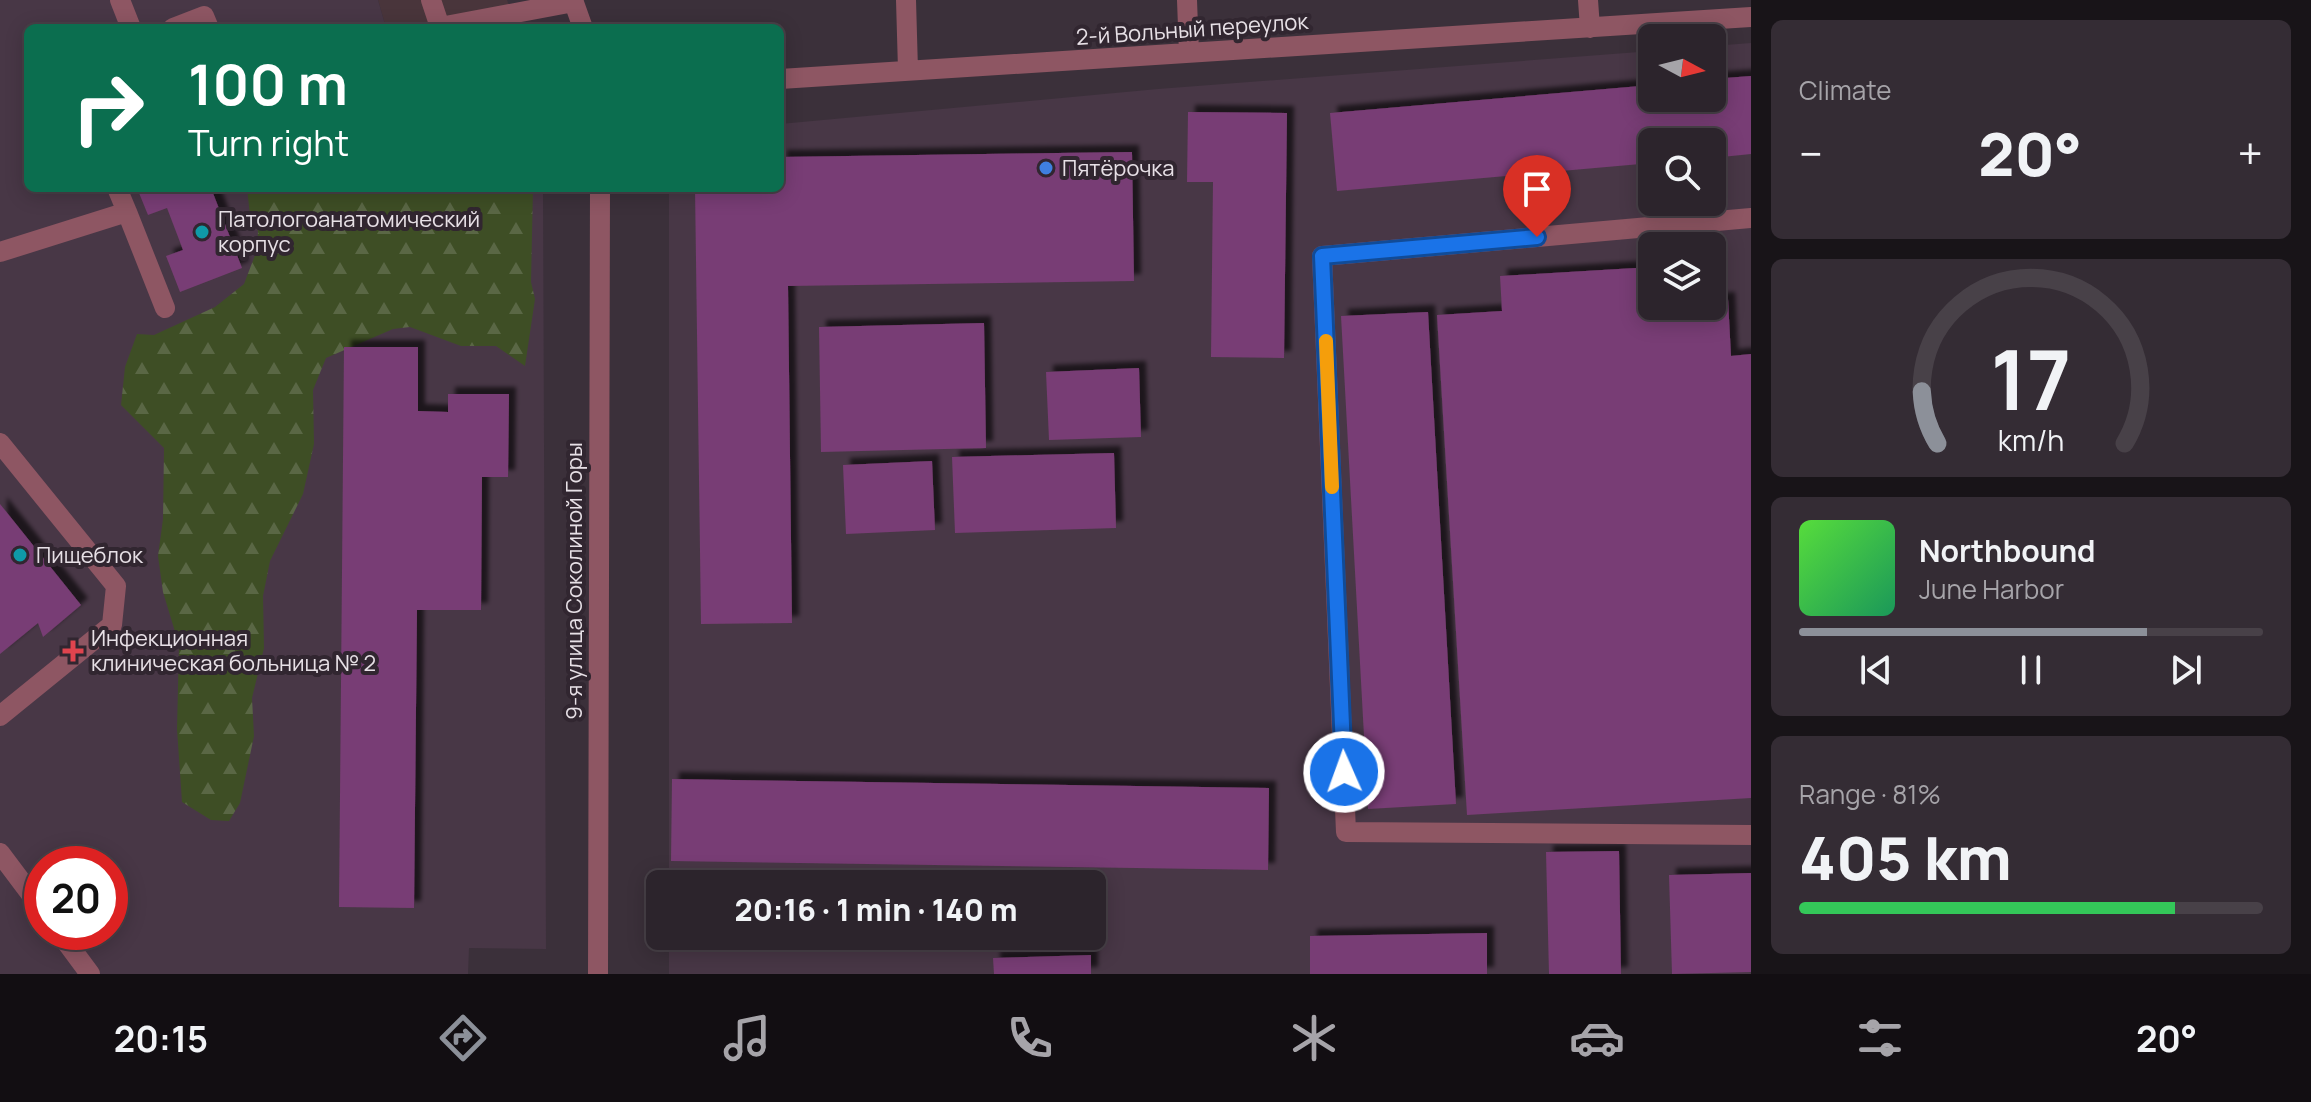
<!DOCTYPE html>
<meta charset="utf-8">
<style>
:root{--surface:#2c242c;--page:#342c34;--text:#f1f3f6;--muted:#a6a4a9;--line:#484148;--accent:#8c9099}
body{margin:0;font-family:Manrope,sans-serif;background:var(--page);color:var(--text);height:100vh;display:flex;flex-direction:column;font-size:30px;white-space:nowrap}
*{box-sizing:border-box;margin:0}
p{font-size:26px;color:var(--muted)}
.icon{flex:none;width:44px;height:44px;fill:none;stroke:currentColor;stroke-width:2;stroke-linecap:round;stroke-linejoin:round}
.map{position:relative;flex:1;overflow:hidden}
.sheet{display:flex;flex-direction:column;gap:20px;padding:20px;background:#181418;width:560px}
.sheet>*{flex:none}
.guide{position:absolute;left:24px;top:24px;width:760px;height:168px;border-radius:12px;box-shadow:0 4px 20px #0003,0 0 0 2px var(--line);background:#0b6e4f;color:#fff;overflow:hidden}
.needle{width:52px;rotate:97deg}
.fabs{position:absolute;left:1638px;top:24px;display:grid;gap:16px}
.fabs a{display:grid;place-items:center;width:88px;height:88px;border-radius:12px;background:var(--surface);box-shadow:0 4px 20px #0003,0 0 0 2px var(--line);font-size:40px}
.speed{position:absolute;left:24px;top:846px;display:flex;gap:16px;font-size:40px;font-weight:700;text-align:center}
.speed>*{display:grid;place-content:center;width:104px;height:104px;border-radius:50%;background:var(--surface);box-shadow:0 4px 20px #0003,0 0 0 2px var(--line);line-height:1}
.speed .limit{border:12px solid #d22;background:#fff;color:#111}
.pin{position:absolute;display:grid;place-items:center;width:68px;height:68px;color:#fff;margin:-82px -34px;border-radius:50% 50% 50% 0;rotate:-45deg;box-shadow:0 0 8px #0007}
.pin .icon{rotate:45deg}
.me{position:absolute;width:88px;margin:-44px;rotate:358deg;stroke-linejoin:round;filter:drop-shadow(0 0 6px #0008)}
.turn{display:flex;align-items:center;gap:28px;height:168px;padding:0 32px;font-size:36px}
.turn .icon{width:104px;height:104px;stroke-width:2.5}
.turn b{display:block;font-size:56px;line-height:68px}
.big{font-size:60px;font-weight:800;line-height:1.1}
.sheet .tile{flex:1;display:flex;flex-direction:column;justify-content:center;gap:12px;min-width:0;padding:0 28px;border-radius:12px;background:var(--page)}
.sheet .dial{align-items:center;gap:0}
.dial svg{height:208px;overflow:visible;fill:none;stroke:var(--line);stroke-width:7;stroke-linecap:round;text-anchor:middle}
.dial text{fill:var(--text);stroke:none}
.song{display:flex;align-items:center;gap:24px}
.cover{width:96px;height:96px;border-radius:12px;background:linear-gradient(135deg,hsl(110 70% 55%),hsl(150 70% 35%))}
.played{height:8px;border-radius:4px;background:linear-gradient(90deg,var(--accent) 75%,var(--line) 75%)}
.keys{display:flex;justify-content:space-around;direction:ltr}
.heat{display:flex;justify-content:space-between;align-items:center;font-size:44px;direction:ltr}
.charge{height:12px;border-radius:6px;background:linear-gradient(90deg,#34c759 81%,var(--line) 0)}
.trip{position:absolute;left:646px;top:870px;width:460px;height:80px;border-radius:12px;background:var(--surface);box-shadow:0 4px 20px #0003,0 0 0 2px var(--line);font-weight:800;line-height:80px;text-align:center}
.menu{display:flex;height:128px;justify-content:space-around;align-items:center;background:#120e12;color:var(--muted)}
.menu .icon{width:56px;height:56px}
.menu .selected{color:var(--accent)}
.menu b{font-size:36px;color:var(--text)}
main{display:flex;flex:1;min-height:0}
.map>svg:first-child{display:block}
</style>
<main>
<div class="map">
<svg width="1751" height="974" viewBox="0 0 1751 974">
<defs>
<pattern id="forest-firs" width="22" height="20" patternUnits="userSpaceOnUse" patternTransform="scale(2)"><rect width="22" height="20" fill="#3e4e25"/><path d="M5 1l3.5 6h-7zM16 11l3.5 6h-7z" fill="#5a6745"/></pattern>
<filter id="shadow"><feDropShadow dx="7" dy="-7" stdDeviation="2" flood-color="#0009"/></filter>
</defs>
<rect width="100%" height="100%" fill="#3b303a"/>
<path fill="#49353b" d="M378,0H507L518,28H386Z"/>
<path fill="#483746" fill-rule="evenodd" d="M0,0H378L386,28H28V188H543L546,949L469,948L468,974H0ZM42,864H110V932H42Z
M1751,43V974H669V936H1092V884H669V188H780V124L1158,89L1652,51V98H1712V46ZM1652,142H1712V202H1652ZM1652,246H1712V306H1652Z"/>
<path fill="url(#forest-firs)" d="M247,188H533L531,282L535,299L525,366L496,346H461L410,327L393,329L326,358L313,390L314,444L303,494L270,561L263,596L264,648L252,698L254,736L240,803L229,821L211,820L182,802L177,729L179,645L163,592L158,556L163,519L164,448L121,405L125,367L137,334L154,335L215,307L244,284L257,250L258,231L250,215Z"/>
<path fill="#783d74" filter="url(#shadow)" d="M1751,76V154L1712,158V142H1652V163L1337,191L1330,113L1652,85V98H1712V79Z
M1188,112L1287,113L1284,358L1211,357L1213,182H1187Z
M1132,152L1134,281L788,286L792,623L701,624L695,188H780V157Z
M137,188H211L242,268L180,292L166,256L183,250L167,208L148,215Z
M1652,267V306H1712V300L1728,299L1731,356L1751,354V798L1467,815L1437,315L1502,311L1500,276Z
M1428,312L1456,804L1368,809L1341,316Z
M984,323L986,448L821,452L819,327Z
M344,347H418V411L448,412V394H509L508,477H482L481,610H417L414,908L339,907Z
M1139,368L1141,437L1049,440L1046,372Z
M1114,453L1116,528L955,533L952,457Z
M932,461L935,530L846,534L843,465Z
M0,504L81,605L43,637L38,623L0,654Z
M672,779L1269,788L1268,870L671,861Z
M1619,851L1621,974H1549L1546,852Z
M1751,873V972L1672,974L1669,875Z
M1487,933V974H1310V936Z
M1091,955V974H994L993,958Z"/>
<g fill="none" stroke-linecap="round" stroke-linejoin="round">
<path stroke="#8e5663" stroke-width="20" d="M120,0L131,28
M431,0L440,27L574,2
M573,0L583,28
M906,0L908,70
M1187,0L1189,53
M1588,0L1590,28
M173,28L204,16L209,28
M780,79L1751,17
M127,212L165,308
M1751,218L1322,256L1346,832L1751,835
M0,252L127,212L117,188
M0,443L116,586L112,625L0,716
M0,853L42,909
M59,932L90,974
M598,974L600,188"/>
</g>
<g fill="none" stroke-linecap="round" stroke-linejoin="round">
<g stroke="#114b97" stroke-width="20">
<path id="route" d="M1344,772L1322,256L1537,237"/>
</g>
<use href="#route" stroke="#1a73e8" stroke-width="14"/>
<path stroke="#f59e0b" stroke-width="14" d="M1326,341L1332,487"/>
</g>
<circle fill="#3f7fe0" stroke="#312630" stroke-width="3" cx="1046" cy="168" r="8"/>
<g fill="#0f9aa8" stroke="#312630" stroke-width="3">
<circle cx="202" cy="232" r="8"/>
<circle cx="20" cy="555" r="8"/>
</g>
<path fill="#e0444e" stroke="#312630" stroke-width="3" d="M69 639h8v8h8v8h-8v8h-8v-8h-8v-8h8z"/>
<g text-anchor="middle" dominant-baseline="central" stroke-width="8" stroke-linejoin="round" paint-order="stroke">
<g font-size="22" fill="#e7e0e6" stroke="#312630">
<text transform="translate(1192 29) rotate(-4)">2-й Вольный переулок</text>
<text transform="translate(574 581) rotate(-90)">9-я улица Соколиной Горы</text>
</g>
<g font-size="22" fill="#e7e0e6" stroke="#312630" text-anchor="start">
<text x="1062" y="168">Пятёрочка</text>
<text x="218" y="219">Патологоанатомический<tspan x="218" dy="25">корпус</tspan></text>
<text x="36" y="555">Пищеблок</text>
<text x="91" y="638">Инфекционная<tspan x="91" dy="25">клиническая больница № 2</tspan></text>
</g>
</g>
</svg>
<div class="fabs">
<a><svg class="needle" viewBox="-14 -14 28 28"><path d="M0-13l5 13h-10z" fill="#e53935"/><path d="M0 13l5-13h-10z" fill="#a6a4a9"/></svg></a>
<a><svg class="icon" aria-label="search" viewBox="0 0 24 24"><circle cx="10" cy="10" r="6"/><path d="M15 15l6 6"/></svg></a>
<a><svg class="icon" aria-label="layers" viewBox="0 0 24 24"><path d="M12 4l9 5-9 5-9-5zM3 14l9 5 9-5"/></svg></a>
</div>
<div class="speed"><div class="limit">20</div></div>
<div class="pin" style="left:1537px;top:237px;background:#d93025"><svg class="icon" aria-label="arrive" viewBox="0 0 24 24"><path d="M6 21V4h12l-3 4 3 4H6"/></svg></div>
<svg class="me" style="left:1344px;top:772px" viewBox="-20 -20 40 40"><circle r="17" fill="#1a73e8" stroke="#fff" stroke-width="3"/><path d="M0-11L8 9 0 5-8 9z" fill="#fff"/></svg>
<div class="trip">20:16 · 1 min · 140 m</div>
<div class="guide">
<div class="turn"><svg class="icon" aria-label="right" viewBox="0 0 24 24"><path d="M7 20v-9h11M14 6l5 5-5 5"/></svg><div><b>100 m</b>Turn right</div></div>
</div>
</div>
<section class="sheet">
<div class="tile"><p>Climate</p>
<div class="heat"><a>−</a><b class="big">20°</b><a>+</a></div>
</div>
<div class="tile dial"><svg viewBox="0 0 100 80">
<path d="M14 69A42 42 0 1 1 86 69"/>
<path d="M14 69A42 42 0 0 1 8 49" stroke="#8c9099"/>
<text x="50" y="56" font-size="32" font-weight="700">17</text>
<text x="50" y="72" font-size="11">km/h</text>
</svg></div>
<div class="tile">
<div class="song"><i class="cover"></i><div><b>Northbound</b><p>June Harbor</p></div></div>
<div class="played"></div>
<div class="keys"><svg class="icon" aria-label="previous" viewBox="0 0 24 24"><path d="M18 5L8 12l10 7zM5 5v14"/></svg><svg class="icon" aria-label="pause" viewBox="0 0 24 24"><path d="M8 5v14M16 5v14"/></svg><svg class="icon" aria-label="next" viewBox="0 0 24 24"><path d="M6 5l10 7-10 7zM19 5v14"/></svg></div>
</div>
<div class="tile"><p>Range · 81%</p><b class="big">405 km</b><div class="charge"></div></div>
</section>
</main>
<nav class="menu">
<b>20:15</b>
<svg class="icon selected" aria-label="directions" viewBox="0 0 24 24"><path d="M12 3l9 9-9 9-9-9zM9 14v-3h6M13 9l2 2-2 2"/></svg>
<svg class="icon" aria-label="music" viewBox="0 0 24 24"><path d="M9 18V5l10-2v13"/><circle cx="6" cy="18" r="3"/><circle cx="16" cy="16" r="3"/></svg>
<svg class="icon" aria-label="phone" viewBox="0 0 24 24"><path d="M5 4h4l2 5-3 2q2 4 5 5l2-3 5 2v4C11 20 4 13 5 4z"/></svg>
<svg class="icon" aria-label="climate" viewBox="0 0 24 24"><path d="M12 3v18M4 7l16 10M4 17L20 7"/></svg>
<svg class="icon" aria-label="car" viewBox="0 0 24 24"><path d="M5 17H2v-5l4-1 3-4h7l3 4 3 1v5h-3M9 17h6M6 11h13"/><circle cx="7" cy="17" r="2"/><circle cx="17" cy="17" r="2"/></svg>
<svg class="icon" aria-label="filters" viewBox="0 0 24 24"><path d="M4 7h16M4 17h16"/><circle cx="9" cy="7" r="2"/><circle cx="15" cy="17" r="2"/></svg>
<b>20°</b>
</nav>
